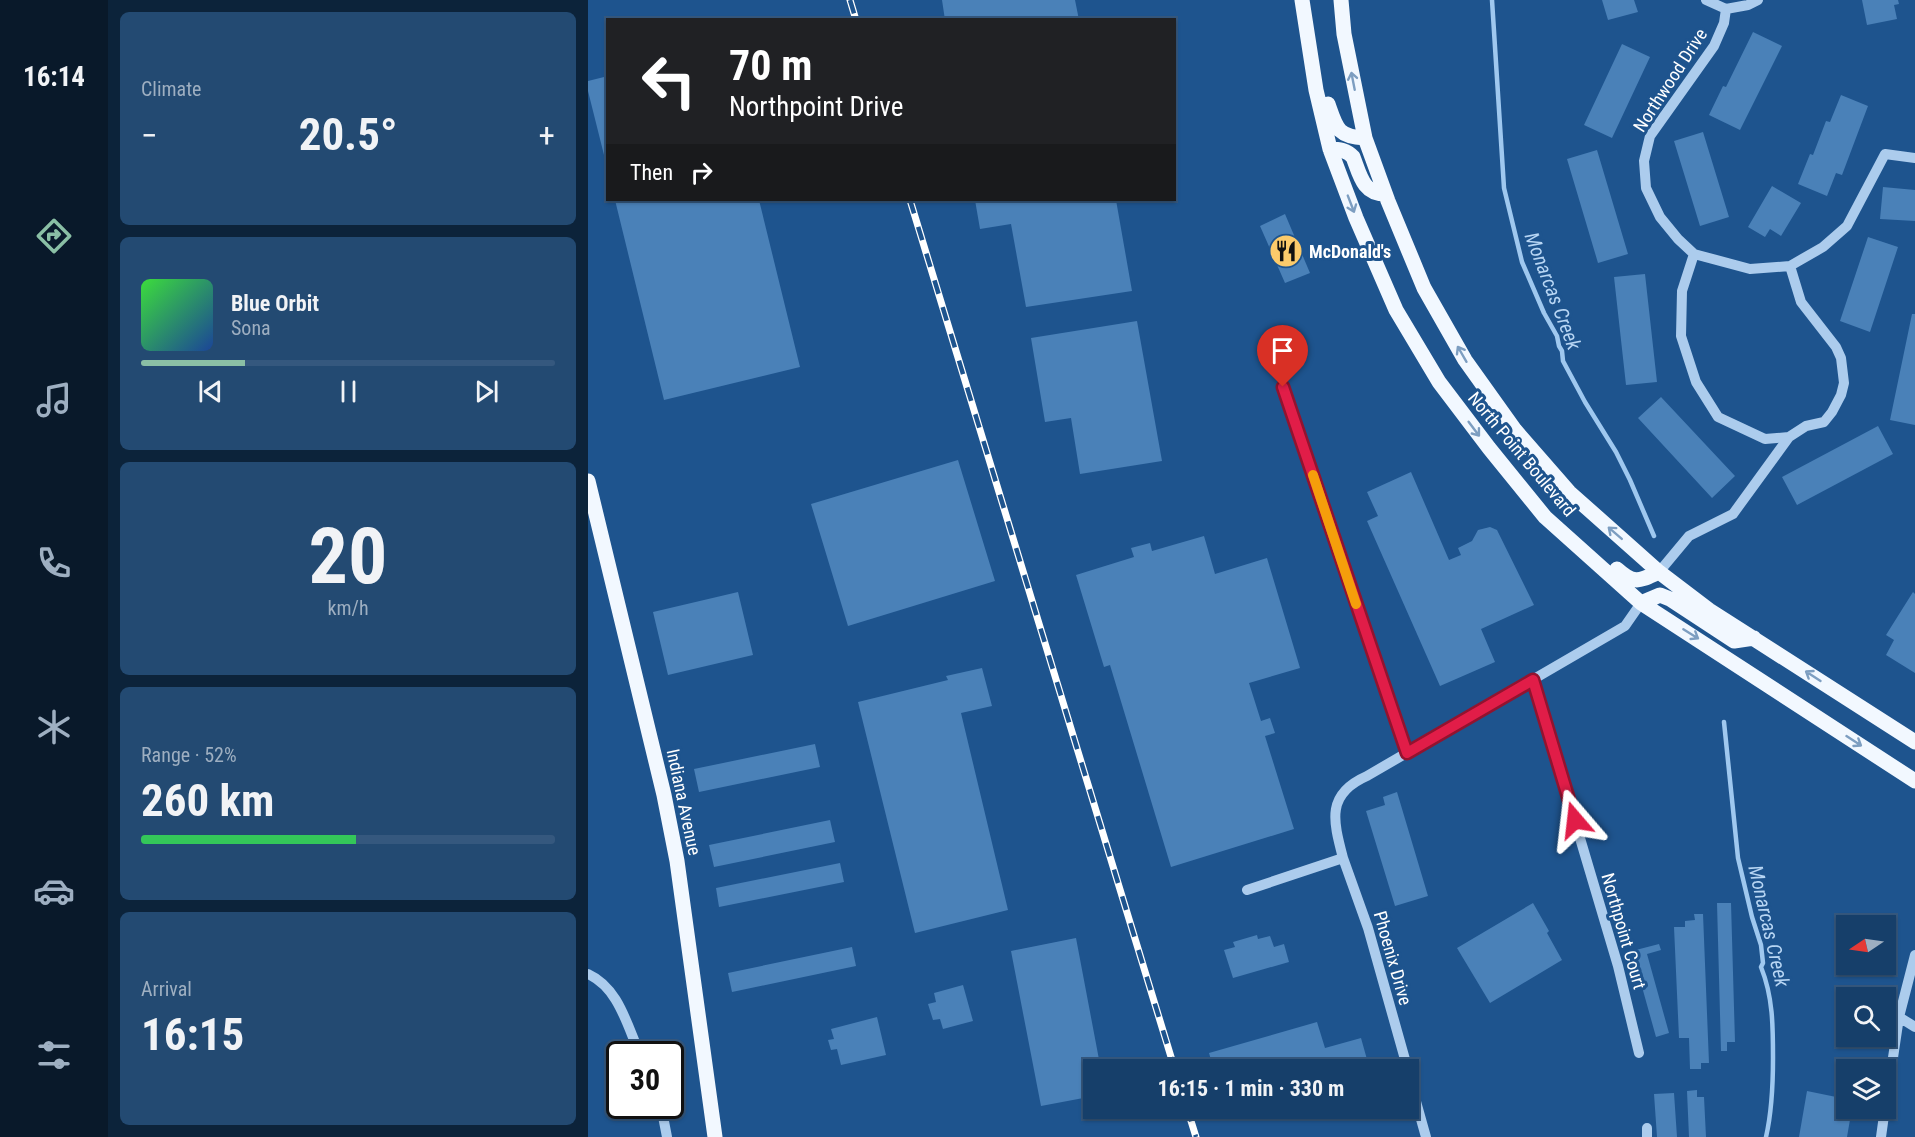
<!DOCTYPE html>
<meta charset="utf-8">
<style>
:root{--surface:#163f6a;--page:#234a72;--text:#f1f3f6;--muted:#9eafc1;--line:#35587e;--accent:#8abfa5}
body{margin:0;font-family:"Roboto Condensed",sans-serif;background:var(--page);color:var(--text);height:100vh;display:flex;flex-direction:column;font-size:22px;white-space:nowrap}
*{box-sizing:border-box;margin:0}
p{font-size:20px;color:var(--muted)}
.icon{flex:none;width:33px;height:33px;fill:none;stroke:currentColor;stroke-width:2;stroke-linecap:round;stroke-linejoin:round}
.map{position:relative;flex:1;overflow:hidden}
.panel{display:flex;flex-direction:column;gap:12px;padding:12px;background:#0c233a;width:480px}
.panel>*{flex:none}
.top-card{position:absolute;left:18px;top:18px;width:570px;height:183px;border-radius:0px;box-shadow:0 2px 4px #0004,0 0 0 2px var(--line);background:#202124;color:#fff;overflow:hidden}
.needle{width:39px;rotate:257deg}
.fabs{position:absolute;left:1248px;top:915px;display:grid;gap:12px}
.fabs a{display:grid;place-items:center;width:60px;height:60px;border-radius:0px;background:var(--surface);box-shadow:0 2px 4px #0004,0 0 0 2px var(--line);font-size:30px}
.speed{position:absolute;left:18px;top:1041px;display:flex;gap:12px;font-size:30px;font-weight:700;text-align:center}
.speed>*{display:grid;place-content:center;width:78px;height:78px;border-radius:50%;background:var(--surface);box-shadow:0 2px 4px #0004,0 0 0 2px var(--line);line-height:1}
.speed .limit{border:3px solid #111;border-radius:9px;background:#fff;color:#111}
.pin{position:absolute;display:grid;place-items:center;width:51px;height:51px;color:#fff;margin:-62px -26px;border-radius:50% 50% 50% 0;rotate:-45deg;box-shadow:0 0 6px #0007}
.pin .icon{rotate:45deg}
.me{position:absolute;width:66px;margin:-33px;rotate:343deg;stroke-linejoin:round;filter:drop-shadow(0 0 4px #0008)}
.turn{display:flex;align-items:center;gap:21px;height:126px;padding:0 24px;font-size:27px}
.turn .icon{width:78px;height:78px;stroke-width:2.5}
.turn b{display:block;font-size:42px;line-height:51px}
.then{display:flex;align-items:center;height:57px;padding:0 24px;background:#0003;gap:12px;font-size:22px}
.big{font-size:45px;font-weight:700;line-height:1.1}
.panel .widget{flex:1;display:flex;flex-direction:column;justify-content:center;gap:9px;min-width:0;padding:0 21px;border-radius:9px;background:var(--page)}
.panel .dial{align-items:center;gap:0}
.dial b{font-size:78px;line-height:1}
.song{display:flex;align-items:center;gap:18px}
.cover{width:72px;height:72px;border-radius:9px;background:linear-gradient(135deg,hsl(120 70% 55%),hsl(220 70% 35%))}
.played{height:6px;border-radius:3px;background:linear-gradient(90deg,var(--accent) 25%,var(--line) 25%)}
.keys{display:flex;justify-content:space-around;direction:ltr}
.heat{display:flex;justify-content:space-between;align-items:center;font-size:33px;direction:ltr}
.charge{height:9px;border-radius:4px;background:linear-gradient(90deg,#34c759 52%,var(--line) 0)}
.trip{position:absolute;left:495px;top:1059px;width:336px;height:60px;border-radius:0px;background:var(--surface);box-shadow:0 2px 4px #0004,0 0 0 2px var(--line);font-weight:700;line-height:60px;text-align:center}
main{display:flex;flex:1;min-height:0}
.menu{display:flex;flex-direction:column;width:108px;justify-content:space-around;align-items:center;background:#09192a;color:var(--muted)}
.menu .icon{width:42px;height:42px}
.menu .current{color:var(--accent)}
.menu b{font-size:27px;color:var(--text)}
.map>svg:first-child{display:block}
</style>
<main>
<nav class="menu">
<b>16:14</b>
<svg class="icon current" aria-label="directions" viewBox="0 0 24 24"><path d="M12 3l9 9-9 9-9-9zM9 14v-3h6M13 9l2 2-2 2"/></svg>
<svg class="icon" aria-label="music" viewBox="0 0 24 24"><path d="M9 18V5l10-2v13"/><circle cx="6" cy="18" r="3"/><circle cx="16" cy="16" r="3"/></svg>
<svg class="icon" aria-label="phone" viewBox="0 0 24 24"><path d="M5 4h4l2 5-3 2q2 4 5 5l2-3 5 2v4C11 20 4 13 5 4z"/></svg>
<svg class="icon" aria-label="climate" viewBox="0 0 24 24"><path d="M12 3v18M4 7l16 10M4 17L20 7"/></svg>
<svg class="icon" aria-label="car" viewBox="0 0 24 24"><path d="M5 17H2v-5l4-1 3-4h7l3 4 3 1v5h-3M9 17h6M6 11h13"/><circle cx="7" cy="17" r="2"/><circle cx="17" cy="17" r="2"/></svg>
<svg class="icon" aria-label="filters" viewBox="0 0 24 24"><path d="M4 7h16M4 17h16"/><circle cx="9" cy="7" r="2"/><circle cx="15" cy="17" r="2"/></svg>
</nav>
<section class="panel">
<div class="widget"><p>Climate</p>
<div class="heat"><a>−</a><b class="big">20.5°</b><a>+</a></div>
</div>
<div class="widget">
<div class="song"><i class="cover"></i><div><b>Blue Orbit</b><p>Sona</p></div></div>
<div class="played"></div>
<div class="keys"><svg class="icon" aria-label="previous" viewBox="0 0 24 24"><path d="M18 5L8 12l10 7zM5 5v14"/></svg><svg class="icon" aria-label="pause" viewBox="0 0 24 24"><path d="M8 5v14M16 5v14"/></svg><svg class="icon" aria-label="next" viewBox="0 0 24 24"><path d="M6 5l10 7-10 7zM19 5v14"/></svg></div>
</div>
<div class="widget dial"><b>20</b><p>km/h</p></div>
<div class="widget"><p>Range · 52%</p><b class="big">260 km</b><div class="charge"></div></div>
<div class="widget"><p>Arrival</p><b class="big">16:15</b></div>
</section>
<div class="map">
<svg width="1327" height="1137" viewBox="0 0 1327 1137">
<rect width="100%" height="100%" fill="#1e548e"/>
<g fill="none" stroke-linecap="round" stroke-linejoin="round">
<path stroke="#9fc8ef" stroke-width="4.5" d="M904,0L916,188L934,262L956,313L969,336L971,346L974,351L975,361L997,402L1028,452L1042,480L1066,536
M1136,722L1150,858L1164,917L1173,945L1175,963L1173,967C1185,997 1185,1026 1185,1058C1185,1086 1184,1111 1178,1137"/>
</g>
<path fill="#4a81b8" d="M354,0H487L491,20H357Z
M1014,0H1046L1050,12L1020,20Z
M1274,0H1310L1311,4L1306,5L1309,19L1279,25Z
M1165,32L1194,46L1152,130L1121,115L1135,86L1138,87Z
M1034,44L1062,57L1024,138L996,125Z
M20,76V167H19L0,91V81Z
M1253,95L1280,106L1254,175L1248,173L1239,196L1210,184L1222,154L1225,155L1238,121L1242,122Z
M1115,132L1141,217L1112,226L1086,141Z
M1009,150L1040,254L1010,263L979,159Z
M1184,186L1213,203L1193,236L1182,229L1177,237L1160,227Z
M1295,187L1327,190V221L1292,219Z
M27,200H171L212,367L76,400Z
M387,200H528L544,291L438,307L423,224L392,229Z
M697,214L722,273L697,283L672,226Z
M1280,237L1310,247L1282,332L1252,321Z
M1057,274L1069,382L1038,385L1026,277Z
M1324,314H1327V425L1302,420Z
M549,321L574,461L492,474L483,418L457,422L443,338Z
M1073,397L1147,476L1124,498L1050,418Z
M1290,426L1305,454L1209,505L1194,477Z
M370,460L407,581L260,626L223,504Z
M823,472L861,560L873,555L870,548L884,541L890,530L902,527L909,530L946,605L893,629L907,662L852,686L779,521L790,516L779,492Z
M616,536L627,574L679,558L712,668L661,683L673,721L682,718L687,733L677,736L706,829L583,867L522,665L516,667L488,575L546,557L543,548L562,543L564,551Z
M150,592L165,655L80,675L65,612Z
M1325,592L1327,594V673L1298,655L1306,640L1298,635Z
M394,668L404,706L373,713L420,910L327,933L270,702L360,680L358,676Z
M227,744L232,767L111,792L106,769Z
M809,792L840,896L807,906L778,811L797,805L795,797Z
M242,820L247,842L126,867L121,845Z
M252,863L256,882L131,907L128,888Z
M945,903L961,931L959,933L974,960L902,1003L869,948Z
M1129,903H1143L1147,1042H1139V1051H1133Z
M1106,914H1115L1121,1063H1113V1069H1102L1101,1038H1091L1086,927H1097V921L1107,920Z
M669,935L670,939L682,936L686,947L696,944L701,962L645,978L636,950L647,947L645,942Z
M488,938L513,1070H506V1096L453,1106L423,951Z
M1071,944L1073,950L1059,954L1081,1033L1068,1037L1044,951Z
M264,947L268,966L144,992L140,973Z
M375,985L385,1021L355,1029L352,1019L345,1020L340,1004L348,1002L346,993Z
M289,1017L298,1055L253,1065L249,1049L243,1050L240,1040L246,1039L243,1029Z
M729,1022L737,1048L773,1038L780,1063L756,1070H626L621,1053Z
M1109,1090V1097H1116L1118,1137H1101L1099,1091Z
M1219,1091L1258,1099V1108H1264L1259,1137H1211Z
M1086,1093L1089,1137H1069L1066,1094Z"/>
<g fill="none" stroke-linecap="round" stroke-linejoin="round">
<path stroke="#accced" stroke-width="10" d="M1118,0L1138,9L1136,23L1126,46L1062,136L1056,161L1058,188L1072,217L1090,239L1106,254L1162,269L1202,266L1235,247L1259,226L1297,154L1327,158
M1138,9L1160,5L1170,0
M1106,254L1094,291L1093,336L1108,382L1130,417L1177,439L1201,437
M695,387L819,753
M1071,572L1101,536L1145,514L1201,437L1218,426L1236,422L1244,412L1253,395L1256,383L1253,358L1248,347L1213,302L1202,266
M945,680L1030,966L1051,1053
M755,858L780,928L820,1070
M659,890L755,858C745,820 738,794 779,776L1037,626L1053,603
M0,974C31,988 39,1026 52,1054
M1311,1017L1327,1027
M820,1073L838,1137
M1298,1105L1311,1017L1327,955
M73,1106L79,1137
M1059,1137V1128
M1293,1137L1297,1108"/>
<path stroke="#f2f8ff" stroke-width="15" d="M714,0L728,90L742,149L768,218L808,310L851,382L901,448L957,517L1053,603L1327,781
M753,0L756,34L777,138L800,201L836,288L877,360L927,430L981,492L1071,572L1121,610L1327,742
M740,104C748,127 749,137 777,138
M742,149C751,149 759,150 765,157C772,175 775,194 797,194
M0,481L76,795L89,861L127,1137
M1029,569C1047,585 1051,581 1071,572
M1053,603L1072,595L1082,599L1146,641L1166,638"/>
<g stroke="#fff" stroke-width="7">
<path id="rail" d="M262,0L268,20
M322,200L587,1070
M599,1108L608,1137"/>
</g>
<use href="#rail" stroke="#1e548e" stroke-width="4.5" stroke-dasharray="14" stroke-linecap="butt"/>
</g>
<defs><path id="oneway-shaft" d="M-6 0H5M1.5-3L5.5 0L1.5 3" fill="none" stroke-width="1.6" stroke-linecap="round" stroke-linejoin="round" transform="scale(1.5)"/></defs>
<g stroke="#7d9ec1">
<use href="#oneway-shaft" transform="translate(765 81) rotate(-101)"/>
<use href="#oneway-shaft" transform="translate(763 204) rotate(69)"/>
<use href="#oneway-shaft" transform="translate(874 354) rotate(-120)"/>
<use href="#oneway-shaft" transform="translate(886 429) rotate(53)"/>
<use href="#oneway-shaft" transform="translate(1027 533) rotate(-139)"/>
<use href="#oneway-shaft" transform="translate(1103 634) rotate(32)"/>
<use href="#oneway-shaft" transform="translate(1225 676) rotate(-147)"/>
<use href="#oneway-shaft" transform="translate(1266 741) rotate(33)"/>
</g>
<g fill="none" stroke-linecap="round" stroke-linejoin="round">
<g stroke="#92132f" stroke-width="15">
<path id="route" d="M695,387L819,753L945,680L987,820"/>
</g>
<use href="#route" stroke="#e11d48" stroke-width="10"/>
<path stroke="#f59e0b" stroke-width="10" d="M725,475L768,604"/>
</g>
<defs>
<g id="restaurant-disc" transform="scale(1.725)"><circle r="9.5" fill="#fccb6b" stroke="#1e548e"/><path d="M-5-6h1v4h1v-4h1v4h1v-4h1v5L-1.5 .5V6h-2V.5L-5-1ZM5-6V6H3V1.5H1.5Q1.5-4 5-6Z" fill="#111"/></g>
</defs>
<g fill-rule="evenodd">
<use href="#restaurant-disc" x="698" y="251"/>
</g>
<g text-anchor="middle" dominant-baseline="central" stroke-width="6" stroke-linejoin="round" paint-order="stroke">
<g font-size="18" fill="#fff" stroke="#1e548e">
<text transform="translate(1082 80) rotate(-57)">Northwood Drive</text>
<text transform="translate(934 454) rotate(50)">North Point Boulevard</text>
<text transform="translate(96 802) rotate(78)">Indiana Avenue</text>
<text transform="translate(1036 931) rotate(74)">Northpoint Court</text>
<text transform="translate(805 958) rotate(74)">Phoenix Drive</text>
</g>
<g font-size="18" font-weight="bold" fill="#fff" stroke="#1e548e" text-anchor="start">
<text x="721" y="251">McDonald's</text>
</g>
<g font-size="20" font-style="italic" fill="#b8d6f4" stroke="#1e548e">
<text transform="translate(965 291) rotate(69)">Monarcas Creek</text>
<text transform="translate(1181 926) rotate(77)">Monarcas Creek</text>
</g>
</g>
</svg>
<div class="fabs">
<a><svg class="needle" viewBox="-14 -14 28 28"><path d="M0-13l5 13h-10z" fill="#e53935"/><path d="M0 13l5-13h-10z" fill="#9eafc1"/></svg></a>
<a><svg class="icon" aria-label="search" viewBox="0 0 24 24"><circle cx="10" cy="10" r="6"/><path d="M15 15l6 6"/></svg></a>
<a><svg class="icon" aria-label="layers" viewBox="0 0 24 24"><path d="M12 4l9 5-9 5-9-5zM3 14l9 5 9-5"/></svg></a>
</div>
<div class="speed"><div class="limit">30</div></div>
<div class="pin" style="left:695px;top:387px;background:#d93025"><svg class="icon" aria-label="arrive" viewBox="0 0 24 24"><path d="M6 21V4h12l-3 4 3 4H6"/></svg></div>
<svg class="me" style="left:987px;top:820px" viewBox="-20 -20 40 40"><path d="M0-17L14 15 0 8-14 15z" fill="#e11d48" stroke="#fff" stroke-width="4"/></svg>
<div class="trip">16:15 · 1 min · 330 m</div>
<div class="top-card">
<div class="turn"><svg class="icon" aria-label="left" viewBox="0 0 24 24"><path d="M17 20v-9H6M10 6l-5 5 5 5"/></svg><div><b>70 m</b>Northpoint Drive</div></div>
<div class="then">Then<svg class="icon" aria-label="right" viewBox="0 0 24 24"><path d="M7 20v-9h11M14 6l5 5-5 5"/></svg></div>
</div>
</div>
</main>
